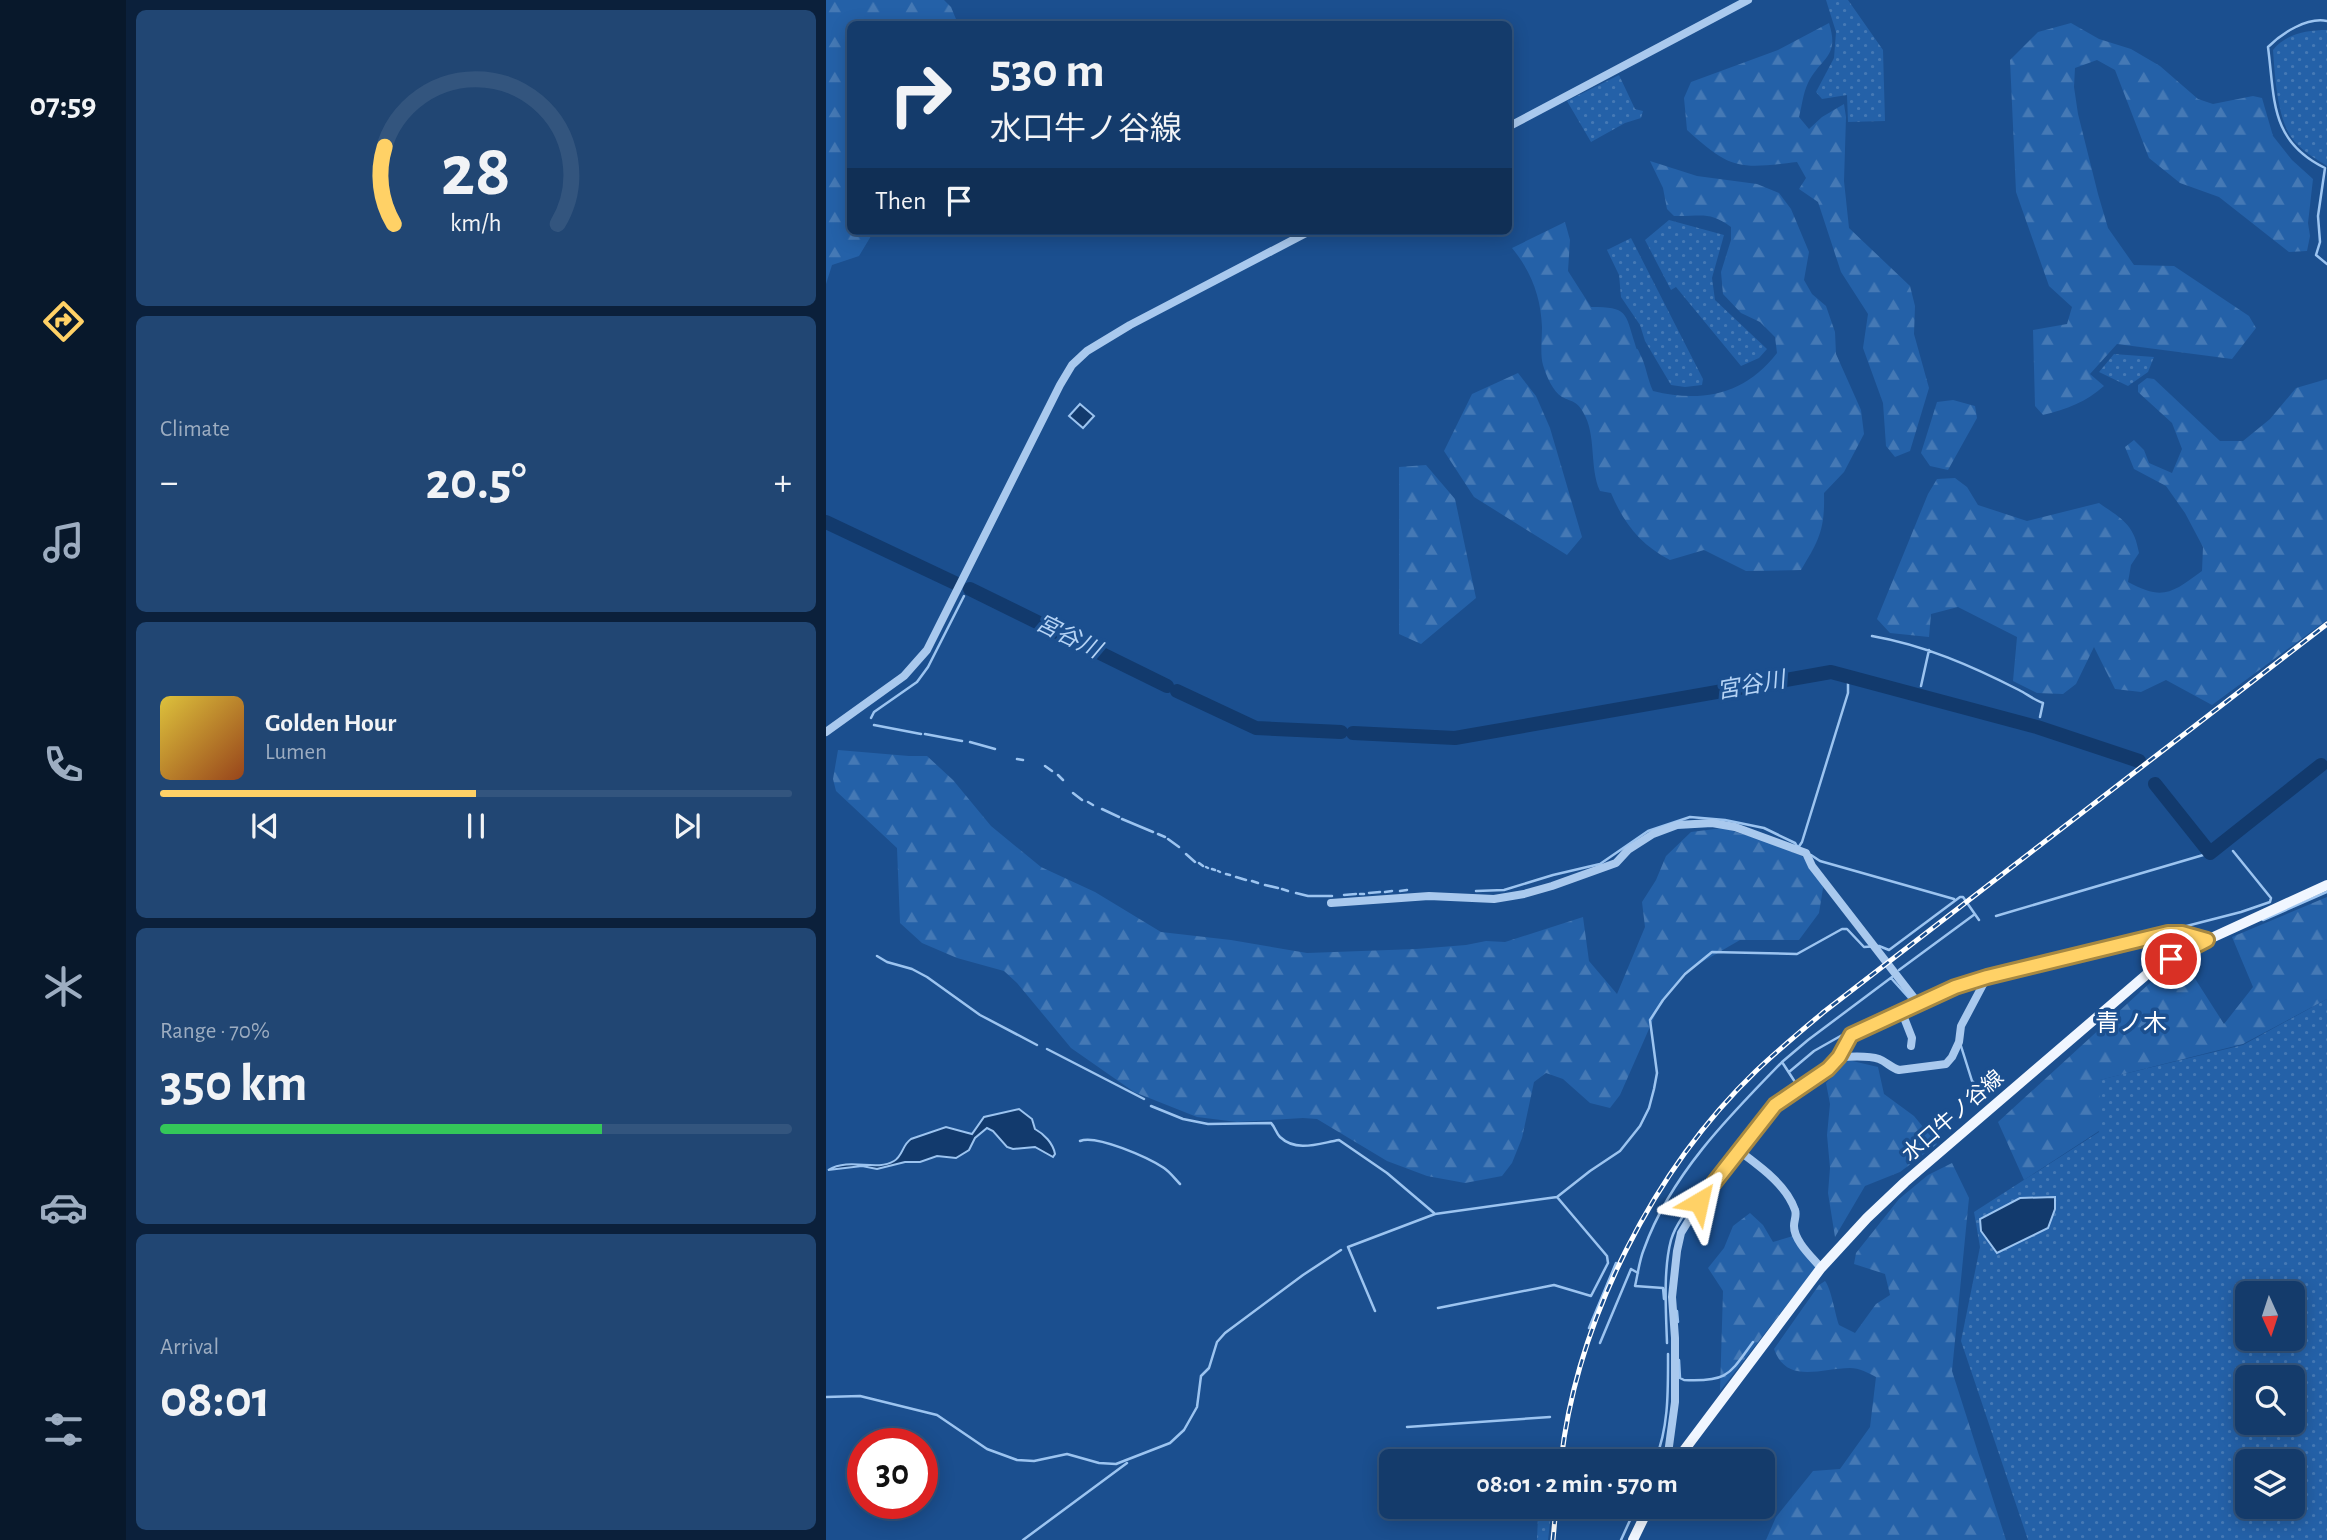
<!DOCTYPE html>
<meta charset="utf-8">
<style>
:root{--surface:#143b6b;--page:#214673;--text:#f1f3f6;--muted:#9dadc1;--line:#33557e;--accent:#ffd166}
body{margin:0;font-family:"Alegreya Sans","Noto Sans JP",sans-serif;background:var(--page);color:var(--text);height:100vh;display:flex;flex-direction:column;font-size:26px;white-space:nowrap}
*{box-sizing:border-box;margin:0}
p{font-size:23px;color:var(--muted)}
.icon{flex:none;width:38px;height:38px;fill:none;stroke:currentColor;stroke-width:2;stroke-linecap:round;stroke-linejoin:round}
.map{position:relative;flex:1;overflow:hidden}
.details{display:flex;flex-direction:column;gap:10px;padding:10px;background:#0b203b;width:700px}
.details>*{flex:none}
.banner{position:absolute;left:21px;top:21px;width:665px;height:214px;border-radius:10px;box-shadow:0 4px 18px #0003,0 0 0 2px var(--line);background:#143b6b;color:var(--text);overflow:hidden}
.needle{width:46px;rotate:177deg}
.buttons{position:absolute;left:1409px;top:1281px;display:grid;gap:14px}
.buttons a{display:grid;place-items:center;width:70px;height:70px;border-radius:10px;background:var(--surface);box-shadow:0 4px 18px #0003,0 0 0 2px var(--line);font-size:35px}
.speed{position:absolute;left:21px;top:1428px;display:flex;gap:14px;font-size:35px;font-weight:700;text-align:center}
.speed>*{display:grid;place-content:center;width:91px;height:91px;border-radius:50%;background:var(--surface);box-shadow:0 4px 18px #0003,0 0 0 2px var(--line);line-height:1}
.speed .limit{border:10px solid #d22;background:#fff;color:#111}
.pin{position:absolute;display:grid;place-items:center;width:60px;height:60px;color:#fff;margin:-30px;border:4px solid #fff;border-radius:50%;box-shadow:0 2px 7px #0007}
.me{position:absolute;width:77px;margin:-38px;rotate:36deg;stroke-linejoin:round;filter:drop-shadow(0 0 5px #0008)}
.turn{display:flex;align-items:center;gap:24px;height:147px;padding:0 28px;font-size:32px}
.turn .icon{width:91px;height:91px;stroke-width:2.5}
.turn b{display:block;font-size:49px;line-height:60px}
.then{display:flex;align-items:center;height:66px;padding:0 28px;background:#0003;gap:14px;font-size:26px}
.big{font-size:52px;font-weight:600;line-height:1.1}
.details .widget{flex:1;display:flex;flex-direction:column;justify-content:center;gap:10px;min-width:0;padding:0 24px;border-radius:10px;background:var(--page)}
.details .dial{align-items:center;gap:0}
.dial svg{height:182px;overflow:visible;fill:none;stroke:var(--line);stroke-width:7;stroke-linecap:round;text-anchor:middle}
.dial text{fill:var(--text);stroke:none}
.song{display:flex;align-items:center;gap:21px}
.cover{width:84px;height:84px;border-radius:10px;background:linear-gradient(135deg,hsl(50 70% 55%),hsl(20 70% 35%))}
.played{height:7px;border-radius:4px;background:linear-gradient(90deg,var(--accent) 50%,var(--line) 50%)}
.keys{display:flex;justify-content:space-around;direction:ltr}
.heat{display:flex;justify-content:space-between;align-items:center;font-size:38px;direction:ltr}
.charge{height:10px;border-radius:5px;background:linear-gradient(90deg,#34c759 70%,var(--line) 0)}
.trip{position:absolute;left:553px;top:1449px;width:396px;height:70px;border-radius:10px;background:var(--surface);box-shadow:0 4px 18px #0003,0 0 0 2px var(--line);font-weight:600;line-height:70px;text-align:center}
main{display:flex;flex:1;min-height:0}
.menu{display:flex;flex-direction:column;width:126px;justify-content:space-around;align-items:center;background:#08182b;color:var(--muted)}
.menu .icon{width:49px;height:49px}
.menu .on{color:var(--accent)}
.menu b{font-size:32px;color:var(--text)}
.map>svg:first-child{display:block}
</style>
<main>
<nav class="menu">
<b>07:59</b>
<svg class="icon on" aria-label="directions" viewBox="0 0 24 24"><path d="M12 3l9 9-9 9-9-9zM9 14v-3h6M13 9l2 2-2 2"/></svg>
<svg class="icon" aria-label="music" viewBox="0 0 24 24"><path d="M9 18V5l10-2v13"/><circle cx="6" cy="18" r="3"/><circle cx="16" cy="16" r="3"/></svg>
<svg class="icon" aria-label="phone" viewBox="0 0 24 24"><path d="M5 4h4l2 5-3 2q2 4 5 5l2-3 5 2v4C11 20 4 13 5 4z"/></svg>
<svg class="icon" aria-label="climate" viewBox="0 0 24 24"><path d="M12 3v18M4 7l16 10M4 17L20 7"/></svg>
<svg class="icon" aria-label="car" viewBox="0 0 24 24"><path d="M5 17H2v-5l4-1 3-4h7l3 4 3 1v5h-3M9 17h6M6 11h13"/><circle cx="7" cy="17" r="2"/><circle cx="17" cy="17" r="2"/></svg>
<svg class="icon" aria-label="filters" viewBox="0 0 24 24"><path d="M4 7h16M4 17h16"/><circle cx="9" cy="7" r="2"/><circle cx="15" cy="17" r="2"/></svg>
</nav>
<section class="details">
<div class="widget dial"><svg viewBox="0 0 100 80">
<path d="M14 69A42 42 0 1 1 86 69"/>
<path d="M14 69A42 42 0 0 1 10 35" stroke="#ffd166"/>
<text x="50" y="56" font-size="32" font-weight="700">28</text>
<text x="50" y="72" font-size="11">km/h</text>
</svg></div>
<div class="widget"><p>Climate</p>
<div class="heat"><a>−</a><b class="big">20.5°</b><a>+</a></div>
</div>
<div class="widget">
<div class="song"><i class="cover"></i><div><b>Golden Hour</b><p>Lumen</p></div></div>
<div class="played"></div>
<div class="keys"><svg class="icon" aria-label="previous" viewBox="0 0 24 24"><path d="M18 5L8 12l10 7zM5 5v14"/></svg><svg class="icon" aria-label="pause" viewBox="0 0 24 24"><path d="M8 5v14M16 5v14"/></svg><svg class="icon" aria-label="next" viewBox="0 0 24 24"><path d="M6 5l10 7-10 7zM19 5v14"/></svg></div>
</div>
<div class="widget"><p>Range · 70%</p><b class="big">350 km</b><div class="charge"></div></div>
<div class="widget"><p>Arrival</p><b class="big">08:01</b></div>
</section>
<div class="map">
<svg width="1501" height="1540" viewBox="0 0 1501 1540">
<defs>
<pattern id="grass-dots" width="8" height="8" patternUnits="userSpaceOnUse" patternTransform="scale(1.75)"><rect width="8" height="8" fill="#2461a8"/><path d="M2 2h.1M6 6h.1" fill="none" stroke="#4579b5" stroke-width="1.8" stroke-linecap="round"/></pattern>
<pattern id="forest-firs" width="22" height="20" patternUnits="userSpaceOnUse" patternTransform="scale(1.75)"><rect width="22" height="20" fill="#2461a8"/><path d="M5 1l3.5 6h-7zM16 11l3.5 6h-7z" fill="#4579b5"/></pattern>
</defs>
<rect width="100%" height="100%" fill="#1b4f8f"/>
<path fill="url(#grass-dots)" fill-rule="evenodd" d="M1000,0H1022L1057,50L1059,121L1022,122L1021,95L996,99L990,92L1008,58L1010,32Z
M1501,30V166C1490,159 1478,152 1469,142C1451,122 1449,76 1447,50C1459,34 1481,30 1501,30Z
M793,75L809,109L817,111L815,118L799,123L765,142L741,101Z
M843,220L898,235L886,278L889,300L941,349L933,358L915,366L850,287L845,290L819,240Z
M805,238L877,379L876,385L859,387L845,385L819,341L814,325L795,297L793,275L781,250Z
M1288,354L1328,357L1322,372L1302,386L1273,372Z
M1501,999V1540H1202L1135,1341L1154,1247L1148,1212L1273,1132V1080L1417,1045ZM1421,1293H1466V1339H1421ZM1421,1377H1466V1423H1421ZM1421,1461H1466V1507H1421Z
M716,1507H726L722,1540H711L712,1516Z"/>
<path fill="url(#forest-firs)" d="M0,0H118L125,7L132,24H24V231H48L33,256L6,265L0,284Z
M1003,23C1014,58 995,57 982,83C977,93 976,106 973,117L983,129L996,117L1018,104L1020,117L1018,181L1023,228L1084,286L1089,306L1088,334L1103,388L1084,451L1069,457L1060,446L1057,403L1037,348L1042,314L1015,272L992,202L973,189L980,178L971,162C913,169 905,170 861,130L858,98L865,82L952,50Z
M1245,23L1273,39L1305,49L1334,66L1372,99L1387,104L1427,96L1436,98L1447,136L1466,160L1487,179L1482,223L1484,236L1481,251L1463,252L1393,197L1354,183L1323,158L1289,70L1271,60L1249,68L1248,87L1252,114L1272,194L1282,228L1308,265L1348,266L1423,316L1430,328L1406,359L1291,344L1264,374L1278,386C1260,402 1241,409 1217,415L1209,406L1207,330L1241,324L1246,307L1223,286L1190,192L1184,60L1212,32Z
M824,161L871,176L931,184L953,193L965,209L983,252L978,280L986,294L1000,306L1009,332L1010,354L1035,410L1038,434L1018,472L998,493C999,530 993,540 975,570L920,571L878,550L844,560C815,545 798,524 785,493L774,491C763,467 771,435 757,412C751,401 746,402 736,397C727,392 720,375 717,365C714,354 716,339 716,327C715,297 705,271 686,248L739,222L744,240L742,271L765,307C802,307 799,312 809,344C812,354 810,344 814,354C820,365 821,378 827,391C875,403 919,395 951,353L949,337L934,322L915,313L897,294L895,272L905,240V227C883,210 873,217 848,216L841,209L837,188Z
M692,373L710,396L724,428L756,537L741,555L648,497L618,451L646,394Z
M1321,378L1328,379L1394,441H1417L1444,419L1470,388L1501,379V620L1386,705L1340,680L1315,692L1289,689L1268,647L1250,684L1237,694L1211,693L1187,681L1191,637L1132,607L1105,614L1103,637L1064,633L1051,619L1102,494L1111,479L1129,478L1141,487L1152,505L1201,521L1273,503C1296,519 1308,524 1313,553L1305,565L1302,582C1337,601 1346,593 1376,571L1377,547L1359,513L1340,486L1308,469L1299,447L1308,440L1318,450L1323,463L1346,473L1356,449L1346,423L1312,392V385Z
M1127,400L1149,406L1151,418L1122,470L1104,466L1095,453L1111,402Z
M600,465L629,499L650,598L595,644L573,634V467Z
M12,750L83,756H101L127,780L165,826L215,867L269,892L335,932L405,940L481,953L590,949L640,945L660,941L679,942L757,917L763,961L791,994L819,927L816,902L830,880L840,856L865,832L897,828L942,842L976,856L998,882L993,913L973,940H914L859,972L834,1004L794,1095L784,1108L764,1103L737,1079L720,1073L708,1082L696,1138L686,1163L676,1176L639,1183L601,1176L561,1161L491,1119L477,1118L411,1122L371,1117L308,1092L245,1048L191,983L178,971L131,958L96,943L74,923L71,848L10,791L7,779Z
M1501,897V999L1417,1044L1274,1080L1273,1131L1198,1180L1172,1122L1325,982L1359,963L1398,1024L1427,987L1406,937Z
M1022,1060L1052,1067L1058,1094L1088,1116L1111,1144L1074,1172L1039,1186L1009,1237L1002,1193L1004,1168L1001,1135L1004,1104L1000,1083Z
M1126,1163L1143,1198L1126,1371L1180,1540H940L950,1517L987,1471L1014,1469L1044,1427L1050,1377C1043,1373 1033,1368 1024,1368C995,1368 961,1385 948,1349L993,1285L999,1281C1005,1288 1009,1314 1013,1325L1029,1333L1050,1304L1064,1295L1059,1274L1028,1264L1030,1253L1073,1199L1102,1175Z
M924,1213L937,1225L947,1242L967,1236L991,1266L894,1391L897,1291L882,1268L898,1248L907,1226Z"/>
<path fill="#123a6d" stroke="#9cc4f0" stroke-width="2" d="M254,404L268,416L257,428L243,416Z
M193,1109L206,1119L209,1129C218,1134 227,1143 229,1154L227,1157L209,1147L187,1149L181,1147L167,1131L161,1128L149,1138L143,1150L130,1158L111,1156L94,1162H79L51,1169L36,1166L2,1170C25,1157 49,1172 68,1161C77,1156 76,1145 85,1139L120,1127L146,1134L158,1117Z
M1229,1197V1209L1222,1228L1171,1253L1155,1231L1154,1219L1194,1198Z"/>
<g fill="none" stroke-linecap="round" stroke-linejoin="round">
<path stroke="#9cc4f0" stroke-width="2.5" d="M1501,21C1481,17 1456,33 1442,47C1449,101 1444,141 1499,168L1492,216L1494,242L1490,255L1501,264
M1046,636C1098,645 1146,666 1193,690C1201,694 1208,700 1217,703L1214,717
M1095,686L1103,650
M45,718L48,712L91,682L102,667L138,596
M48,725L95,734
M99,734L136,741
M144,742L169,749
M191,759L197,760
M219,766L226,771
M232,775L237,780
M247,793L256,800
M262,802L267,805
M276,809L293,817
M296,819L327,832
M332,834L339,837
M342,839L353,847
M360,854L369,862
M985,855L994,861L1128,899
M373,863L377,866
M380,867L382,868
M386,869L389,870
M392,871L394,872
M400,874L404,875
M410,877L420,880
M426,881L432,883
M439,885L452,888
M456,889L462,891
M574,891L581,890
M650,891L678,890L727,875L774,864L822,831L864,817L899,820L938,828L969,843L972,848L976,842L1022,693V677
M559,892L566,891
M470,893L482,896H506
M543,893L554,892
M534,894H538
M518,895L530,894
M1170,916L1384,853
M1437,920L1501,892
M1345,930L1415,912L1444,902L1445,898L1407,851
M51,956L61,962L86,969L101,977L154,1015L211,1045
M1073,970L1149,914
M1065,978L1083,998L1082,1003
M1032,1026L1057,1014
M1135,1046L1146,1081L1161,1096
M221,1049L318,1099
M963,1072L988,1051L1018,1034
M971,1085L956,1062L982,1040L1066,977
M325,1106L357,1119L382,1124L445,1123C449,1127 450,1133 454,1137C471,1153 494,1143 513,1140L561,1173L608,1213
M254,1141C270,1134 323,1158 338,1168C344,1172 349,1179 354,1184
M838,1299L837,1288L809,1286C812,1274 813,1261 818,1249C844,1176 902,1117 956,1062
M612,1308L728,1285L765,1296L782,1263L781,1256L731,1197
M549,1311L522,1247L609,1214L731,1197L764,1171L794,1151L814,1126L823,1108L828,1089L831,1073L824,1020L837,1000L859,974L886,952L971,954L1016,929H1021L1038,947L1053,946L1063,950L1134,897H1137L1153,920
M851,1311L852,1322
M763,1328L790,1263
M774,1343L805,1269L812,1273
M841,1343C840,1312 837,1270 845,1240C850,1223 863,1208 874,1194
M853,1360L854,1378L858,1380C902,1382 903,1375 927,1342
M0,1397L34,1396L111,1415L161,1449L191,1460L208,1461L241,1454L273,1463L290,1464L344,1443L358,1430L371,1407L375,1376L383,1368L391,1342L399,1333L477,1275L515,1250
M581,1427L724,1417
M829,1461C843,1426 842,1391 842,1354
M197,1540L301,1463
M795,1540L810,1507"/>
<path stroke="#123a6d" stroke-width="14" d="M0,522L129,583
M144,589L341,686
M351,691L430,728L515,732
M527,733L629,738L1005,672L1211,727L1313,761
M1329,784L1384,853L1495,765"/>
<path stroke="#a9c9ee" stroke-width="8" d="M682,127L922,0
M0,732L78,676L101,650L234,385L246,365L261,351L304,325L484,231
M505,903L603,896L668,899L698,894L726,886L790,863L802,850L827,834L851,825L886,823L909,827L980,853L986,866L1092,1003
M1075,1010L1086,1038L1085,1046
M1013,1057C1026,1057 1041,1055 1053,1059C1061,1062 1065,1068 1073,1070L1120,1064L1126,1057L1133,1042L1135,1026L1161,977
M912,1150C933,1166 960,1184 969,1210C971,1215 968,1220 968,1226C968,1241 986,1257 995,1268
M841,1461L849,1402V1338L846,1297L851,1251L855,1233L882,1189L949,1105L1002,1069L1013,1057L1025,1035L1075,1010L1129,987L1161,977L1342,934H1356L1381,940"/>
<path stroke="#f0f6ff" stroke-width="10" d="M850,1461L995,1268L1041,1218L1079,1182L1327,969L1381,940L1501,885
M807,1540L823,1507"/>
<g stroke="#fff" stroke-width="5">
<path id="rail" d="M735,1461C751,1320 828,1169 930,1071C952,1050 975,1031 999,1011L1501,624
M727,1540L730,1507"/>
</g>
<use href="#rail" stroke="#1b4f8f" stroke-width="2.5" stroke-dasharray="8" stroke-linecap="butt"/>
</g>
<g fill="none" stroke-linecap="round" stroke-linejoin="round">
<g stroke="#a68842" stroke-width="18">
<path id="route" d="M873,1202L949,1105L1002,1069L1013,1057L1025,1035L1129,987L1161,977L1342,933H1356L1381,940L1345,959"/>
</g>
<use href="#route" stroke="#ffd166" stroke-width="12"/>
</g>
<g text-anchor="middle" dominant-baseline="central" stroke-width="7" stroke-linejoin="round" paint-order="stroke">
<g font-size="21" fill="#fff" stroke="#1b4f8f">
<text transform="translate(1127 1116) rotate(-41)">水口牛ノ谷線</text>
</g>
<g font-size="23" font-style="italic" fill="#b5d3f5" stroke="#1b4f8f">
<text transform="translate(242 637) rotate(26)">宮谷川</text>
<text transform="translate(925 686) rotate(-10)">宮谷川</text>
</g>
<g font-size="24" fill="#fff" stroke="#1b4f8f">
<text x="1305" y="1024">青ノ木</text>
</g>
</g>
</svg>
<div class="buttons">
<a><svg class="needle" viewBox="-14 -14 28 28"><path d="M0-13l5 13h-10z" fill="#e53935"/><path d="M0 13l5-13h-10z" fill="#9dadc1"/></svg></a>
<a><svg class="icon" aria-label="search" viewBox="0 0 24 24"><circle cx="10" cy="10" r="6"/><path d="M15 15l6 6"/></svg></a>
<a><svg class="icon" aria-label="layers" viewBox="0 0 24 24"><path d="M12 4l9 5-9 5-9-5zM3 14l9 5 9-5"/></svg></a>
</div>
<div class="speed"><div class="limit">30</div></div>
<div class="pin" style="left:1345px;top:959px;background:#d93025"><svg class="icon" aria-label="arrive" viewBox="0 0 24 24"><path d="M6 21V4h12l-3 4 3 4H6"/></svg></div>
<svg class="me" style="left:873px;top:1202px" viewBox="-20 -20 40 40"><path d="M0-17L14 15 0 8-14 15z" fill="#ffd166" stroke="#fff" stroke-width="4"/></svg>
<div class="trip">08:01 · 2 min · 570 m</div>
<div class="banner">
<div class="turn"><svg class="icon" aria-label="right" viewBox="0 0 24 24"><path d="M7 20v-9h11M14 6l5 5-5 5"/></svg><div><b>530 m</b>水口牛ノ谷線</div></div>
<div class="then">Then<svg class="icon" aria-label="arrive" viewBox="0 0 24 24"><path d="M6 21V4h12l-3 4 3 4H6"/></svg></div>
</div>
</div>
</main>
